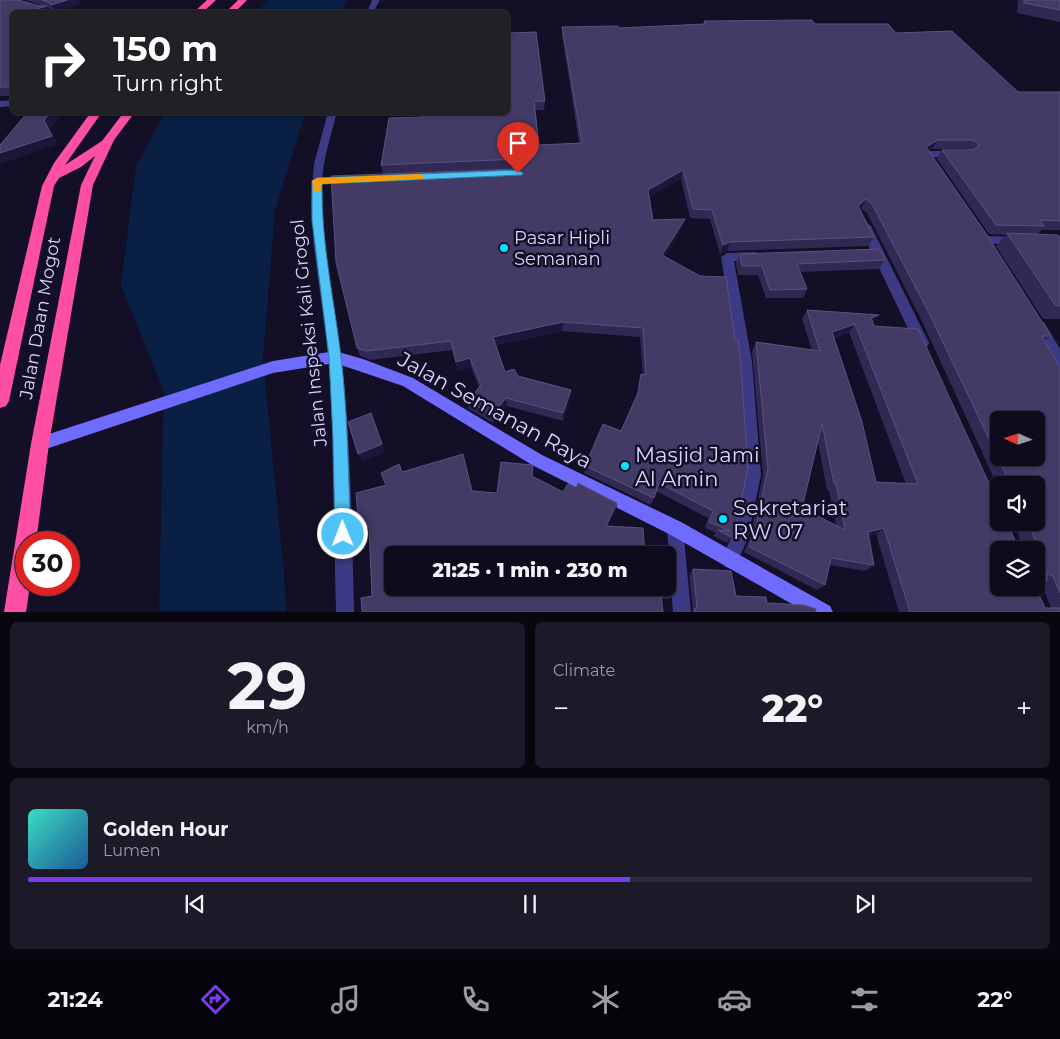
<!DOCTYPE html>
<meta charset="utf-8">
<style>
:root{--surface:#0e0b1c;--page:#1c1929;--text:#f1f3f6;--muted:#9b9ba3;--line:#2e2b3b;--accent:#7c3aed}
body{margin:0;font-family:Montserrat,sans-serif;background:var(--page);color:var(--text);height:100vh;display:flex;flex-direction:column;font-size:19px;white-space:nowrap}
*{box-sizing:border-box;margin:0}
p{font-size:16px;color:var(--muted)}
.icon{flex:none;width:28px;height:28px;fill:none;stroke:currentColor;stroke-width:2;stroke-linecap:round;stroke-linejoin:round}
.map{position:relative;height:612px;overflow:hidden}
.drawer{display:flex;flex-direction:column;gap:10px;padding:10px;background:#08060f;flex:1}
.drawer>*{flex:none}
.hud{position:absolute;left:10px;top:10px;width:500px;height:105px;border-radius:8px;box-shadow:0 1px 4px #0004,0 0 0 1px var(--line);background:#202124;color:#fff;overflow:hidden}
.needle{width:32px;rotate:273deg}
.fabs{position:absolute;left:990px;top:411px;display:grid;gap:10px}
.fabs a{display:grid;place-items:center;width:55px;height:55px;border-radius:8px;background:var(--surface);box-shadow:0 1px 4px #0004,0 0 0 1px var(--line);font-size:25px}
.speed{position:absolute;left:15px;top:531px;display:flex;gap:10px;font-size:25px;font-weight:700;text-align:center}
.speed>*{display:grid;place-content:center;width:65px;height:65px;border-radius:50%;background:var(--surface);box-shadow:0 1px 4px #0004,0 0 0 1px var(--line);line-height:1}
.speed .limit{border:8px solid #d22;background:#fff;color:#111}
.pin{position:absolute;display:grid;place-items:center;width:42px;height:42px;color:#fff;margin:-51px -21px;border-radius:50% 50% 50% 0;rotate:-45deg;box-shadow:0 0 5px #0007}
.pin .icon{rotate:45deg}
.me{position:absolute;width:55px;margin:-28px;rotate:359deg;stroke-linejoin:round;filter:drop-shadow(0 0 4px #0008)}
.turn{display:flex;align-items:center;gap:18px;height:105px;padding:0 20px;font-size:22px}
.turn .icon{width:65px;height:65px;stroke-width:2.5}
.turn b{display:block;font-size:35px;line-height:42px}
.big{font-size:38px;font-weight:800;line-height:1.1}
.drawer .widget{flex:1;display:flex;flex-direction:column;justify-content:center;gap:8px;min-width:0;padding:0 18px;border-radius:8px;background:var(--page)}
.drawer .dial{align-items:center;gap:0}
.dial b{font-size:65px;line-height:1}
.song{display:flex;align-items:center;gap:15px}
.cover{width:60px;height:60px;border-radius:8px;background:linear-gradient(135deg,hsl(170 70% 55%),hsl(210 70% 35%))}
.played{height:5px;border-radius:2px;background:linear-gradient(90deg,var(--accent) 60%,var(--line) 60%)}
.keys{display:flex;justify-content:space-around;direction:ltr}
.heat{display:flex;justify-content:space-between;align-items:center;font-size:28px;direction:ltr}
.drawer .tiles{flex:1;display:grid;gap:10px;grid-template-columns:1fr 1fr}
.widget:last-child{grid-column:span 2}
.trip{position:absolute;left:384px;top:546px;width:292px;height:50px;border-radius:8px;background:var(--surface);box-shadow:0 1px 4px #0004,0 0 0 1px var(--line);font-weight:800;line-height:50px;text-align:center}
.tabs{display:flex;height:80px;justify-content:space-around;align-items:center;background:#06040b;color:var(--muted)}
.tabs .icon{width:35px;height:35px}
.tabs .on{color:var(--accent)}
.tabs b{font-size:22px;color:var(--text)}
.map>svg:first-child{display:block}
</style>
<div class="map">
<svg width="1060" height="612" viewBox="0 0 1060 612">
<rect width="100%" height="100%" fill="#130f26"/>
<path fill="#0a1f44" d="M269,0H347L341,12H256Z
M165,113H305L275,210L263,359L284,575L286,611H159L164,391L121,286L136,166Z"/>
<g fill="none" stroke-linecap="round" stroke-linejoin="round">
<path fill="#3d3a85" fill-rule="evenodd" d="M372,0H380L373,12H367Z
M12,100V106L0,107V101Z
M328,112H337C331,135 323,159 322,183C319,249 338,315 344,381C351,458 352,535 354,612H336L331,390L326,337L314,248L311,204L314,164Z
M928,151H956L961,154L956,157H933L940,167L935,170L931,169L922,156L925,152Z
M865,222L871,226L929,343L927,347L922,348L917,347L915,343L859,226Z
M985,236L1017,237L1023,241L1017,245L981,243L979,240L981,237Z
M755,252L761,256L759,259L734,261L752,362L761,475L748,537L736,566L730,569L724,566L721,560L732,536L745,475L738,362L721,257L727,253Z
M1039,321L1044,322L1060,349V366L1055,364L1033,326L1034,322Z
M675,520L681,522L683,528L691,612H673L667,528L669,522Z"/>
<path fill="#6f6bff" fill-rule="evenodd" d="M335,351L363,359L413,378L542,455L681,522L830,606L833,612H806L669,534L532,465L403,386L335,363L273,373L40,451L35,449L33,444L35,439L40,437L273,361Z"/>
<path fill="#ff4fa3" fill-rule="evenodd" d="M207,0H216L203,12H194Z
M238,0H247L235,12H226Z
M91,112H102L65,165L102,141L124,112H135L114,140L93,185L49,444L36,542H26V585H30L26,612H4L31,444L81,185L95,156L81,167L59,178L54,186L9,401L6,406L0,408V365L42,186L54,163Z"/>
</g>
<path fill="#312854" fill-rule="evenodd" d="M0,0L43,6L26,0H79L81,4L56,12L54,10L48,8L51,12H12V96H0Z
M1018,0H1060V22L1017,13Z
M704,21L815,24L896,33L1018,92H1060V230H1042L1038,234L1060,237V319H1043L996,246L1006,235L989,234L937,159L942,150H967L966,149H932L929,151L1051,336L1045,341L1060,367V612H899L876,534L868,536L874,565L865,571L830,565L825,585L817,590L744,552L750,537L763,475L752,351L756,342L812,350L802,319L807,310L873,323L874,326L1017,545H1022L1014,522H1036V485H999V489L921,319L867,213L861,209H860L874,237L868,246L727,251L720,254L710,219L690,218L681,179L649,197L653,220L685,219L682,228L664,256L731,537L727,543L713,536L716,533L705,528L708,518L656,491L651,505L584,473L585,466L621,431L637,396L641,374L643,375L640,337L562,331L496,345L505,372L571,390L570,398L563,421L507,406L493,423L469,409L468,401L479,387L471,367L458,371L452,350L370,360L360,356L357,348L518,169L383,174L381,165L423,117L508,33L545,101L544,110H535L539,145L579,143L562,35V27L619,28L703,24ZM849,332L906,484L876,482L834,338ZM818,442L827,490L829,491L836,525L802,508ZM999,550H1036V585L1041,583L1051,608H1045Z
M740,254L885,260L879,269L800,272L807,289L803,298H766L758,275H738L736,263Z
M402,472L472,491L497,493L532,476L563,492L576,488L617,503L616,509L392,555L674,594L670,599L372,596L369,533L363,535L359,529L386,485Z
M693,569L736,596L767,603L816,612H692L693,610L689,575Z"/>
<path fill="#1d163a" d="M67,0H79L81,4L56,12L51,5Z
M47,6L51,12H27Z
M51,112H63L50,129L58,144L0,164V153L44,120Z
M938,140L932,149L920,156L926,147Z
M683,170L681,179L647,199L648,190Z
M866,199L861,209L853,215L858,206Z
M685,219L682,228L660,264L662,255Z
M730,242L727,251L720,254L723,245Z
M879,315L873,323L871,318Z
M563,322L562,331L494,345L493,337Z
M855,324L849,332L826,340L832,332Z
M470,358L471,367L458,371L456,362Z
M571,390L570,398L563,421V413Z
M506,398L507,406L493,423L492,415Z
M371,413L385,452L362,462L358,454Z
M617,503L616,509L605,532L606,526Z
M369,527L372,533L363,535L359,529Z
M884,528L876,534L860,538L868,532Z"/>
<path fill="#433a66" stroke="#5a527e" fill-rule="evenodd" d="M0,0H19L39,6H47L27,12H12V87H0Z
M42,0H67L51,5L50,3Z
M1024,0H1060V10L1024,3Z
M812,20L815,24H888L896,33L952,31L1018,92H1060V221L1040,220L1044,226L996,225L942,150H972L978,147V143L972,140H938L926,147L987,235L1051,336H1042L1060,367V593L1053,576L1047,574V581L1036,582V550H999V588H1036L1045,608H1060V612H910L884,528L868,532L874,565L831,558L825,585L749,547L755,531L768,468L756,342L820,351L807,310L879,315L871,318L874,326L918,329L999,505V522H1007L1017,545H1037L1028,522H1036V485H1011L928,311L872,204L866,199L858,206L874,237L730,242L723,245L712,210L693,209L683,170L648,190L653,220L685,219L662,255L700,276L726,277L735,340H738L740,354L748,468L735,529L731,537L718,530L730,531L709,522L713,511L659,483L654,498L585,466L603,424L621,431L638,393L641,374L646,375L643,328L563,322L493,337L505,372L514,369L518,376L571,390L563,413L506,398L492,415L468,401L481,385L470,358L456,362L451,341L367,351L357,348L336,262L331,176L518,169L525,165L518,159L381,165L389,118L423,117V112H508V33L536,32L545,101H534L539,145L582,143L562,27L618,26L619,28L705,24L704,21ZM855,324L918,484L876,482L862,422L832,332ZM999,420H1036V458H999ZM822,424L834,483L836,484L845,530L802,508Z
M28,112H51L44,120L52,136L0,153V145Z
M1007,233L1058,235L1060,237V306H1056Z
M879,249L885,260L797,264L807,289L770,290L762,266H742L740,254Z
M371,413L382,444L358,454L348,422Z
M463,454L472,491L497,493L501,462L533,465L532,476L563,492L568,484L576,488L578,483L617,503L606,526L643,528L645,555H392V588H668V577H672L674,594H661L663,612H362L361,598L372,596L369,527L359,529L356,493L386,485L381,473L399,464L402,472Z
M693,569L731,571L736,596L766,597L767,603L804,605L816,609V612H694V609L697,607Z"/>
<path fill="#4fc3f7" stroke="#337fa1" d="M518,170L523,173L522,175L322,184C321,243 334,298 341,357C348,416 348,475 351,534L348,540L343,542L338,540L335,534L333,438L329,357L312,220V181L317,178Z"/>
<path fill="#f59e0b" d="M420,174L424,177L423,179L322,184L320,192H314L312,181L317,178Z"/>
<g fill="#00e5ff" stroke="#130f26" stroke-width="2">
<circle cx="504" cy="248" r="5"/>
<circle cx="625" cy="466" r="5"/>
<circle cx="723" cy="519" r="5"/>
</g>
<g text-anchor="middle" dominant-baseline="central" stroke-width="5" stroke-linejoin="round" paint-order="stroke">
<g font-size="18" fill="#d9d4ff" stroke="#130f26" text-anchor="start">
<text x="514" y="238">Pasar Hipli<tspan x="514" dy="21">Semanan</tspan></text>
</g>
<g font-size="18" fill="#d9d4ff" stroke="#130f26">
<text transform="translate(40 318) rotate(-80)">Jalan Daan Mogot</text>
<text transform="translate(309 333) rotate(-96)">Jalan Inspeksi Kali Grogol</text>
</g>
<g font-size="21" fill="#d9d4ff" stroke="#130f26">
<text transform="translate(495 410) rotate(29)">Jalan Semanan Raya</text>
</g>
<g font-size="21" fill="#d9d4ff" stroke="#130f26" text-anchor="start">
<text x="635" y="454">Masjid Jami<tspan x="635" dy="24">Al Amin</tspan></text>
<text x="733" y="507">Sekretariat<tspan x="733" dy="24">RW 07</tspan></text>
</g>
</g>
</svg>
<div class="fabs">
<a><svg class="needle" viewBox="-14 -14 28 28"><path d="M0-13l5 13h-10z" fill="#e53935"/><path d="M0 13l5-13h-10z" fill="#9b9ba3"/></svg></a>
<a><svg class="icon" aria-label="sound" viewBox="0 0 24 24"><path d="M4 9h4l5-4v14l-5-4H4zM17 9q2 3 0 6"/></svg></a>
<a><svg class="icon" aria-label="layers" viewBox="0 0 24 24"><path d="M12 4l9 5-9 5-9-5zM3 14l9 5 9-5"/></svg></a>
</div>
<div class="speed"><div class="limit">30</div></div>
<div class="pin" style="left:518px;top:173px;background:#d93025"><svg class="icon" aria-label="arrive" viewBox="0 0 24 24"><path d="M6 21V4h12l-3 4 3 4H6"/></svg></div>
<svg class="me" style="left:343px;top:534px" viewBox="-20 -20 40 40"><circle r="17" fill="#4fc3f7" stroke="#fff" stroke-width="3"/><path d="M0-11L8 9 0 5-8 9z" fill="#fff"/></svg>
<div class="trip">21:25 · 1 min · 230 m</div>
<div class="hud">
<div class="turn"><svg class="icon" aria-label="right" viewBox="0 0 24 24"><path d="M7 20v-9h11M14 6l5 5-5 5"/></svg><div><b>150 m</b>Turn right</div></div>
</div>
</div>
<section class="drawer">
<div class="tiles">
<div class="widget dial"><b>29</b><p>km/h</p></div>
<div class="widget"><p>Climate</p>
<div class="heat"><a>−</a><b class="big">22°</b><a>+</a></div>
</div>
<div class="widget">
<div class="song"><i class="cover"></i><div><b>Golden Hour</b><p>Lumen</p></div></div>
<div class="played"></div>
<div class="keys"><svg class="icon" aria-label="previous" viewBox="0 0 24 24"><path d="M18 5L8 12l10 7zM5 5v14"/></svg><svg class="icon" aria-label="pause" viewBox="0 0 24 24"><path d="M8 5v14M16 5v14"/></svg><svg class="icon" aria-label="next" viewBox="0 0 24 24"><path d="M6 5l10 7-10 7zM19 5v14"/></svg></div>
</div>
</div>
</section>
<nav class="tabs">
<b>21:24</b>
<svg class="icon on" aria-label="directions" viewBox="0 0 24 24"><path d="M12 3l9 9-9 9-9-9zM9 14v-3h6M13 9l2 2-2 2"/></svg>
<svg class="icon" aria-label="music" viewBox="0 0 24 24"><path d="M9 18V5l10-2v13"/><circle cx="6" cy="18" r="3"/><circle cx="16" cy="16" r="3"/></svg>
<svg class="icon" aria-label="phone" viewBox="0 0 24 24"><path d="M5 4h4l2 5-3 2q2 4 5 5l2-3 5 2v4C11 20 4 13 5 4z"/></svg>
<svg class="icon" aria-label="climate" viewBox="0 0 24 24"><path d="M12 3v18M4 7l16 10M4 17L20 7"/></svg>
<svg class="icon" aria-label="car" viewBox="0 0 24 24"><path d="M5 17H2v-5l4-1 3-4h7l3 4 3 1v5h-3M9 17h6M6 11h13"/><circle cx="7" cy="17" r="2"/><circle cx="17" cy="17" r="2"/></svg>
<svg class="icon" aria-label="filters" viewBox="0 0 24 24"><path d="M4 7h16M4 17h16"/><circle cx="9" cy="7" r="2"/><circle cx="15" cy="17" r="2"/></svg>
<b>22°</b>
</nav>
